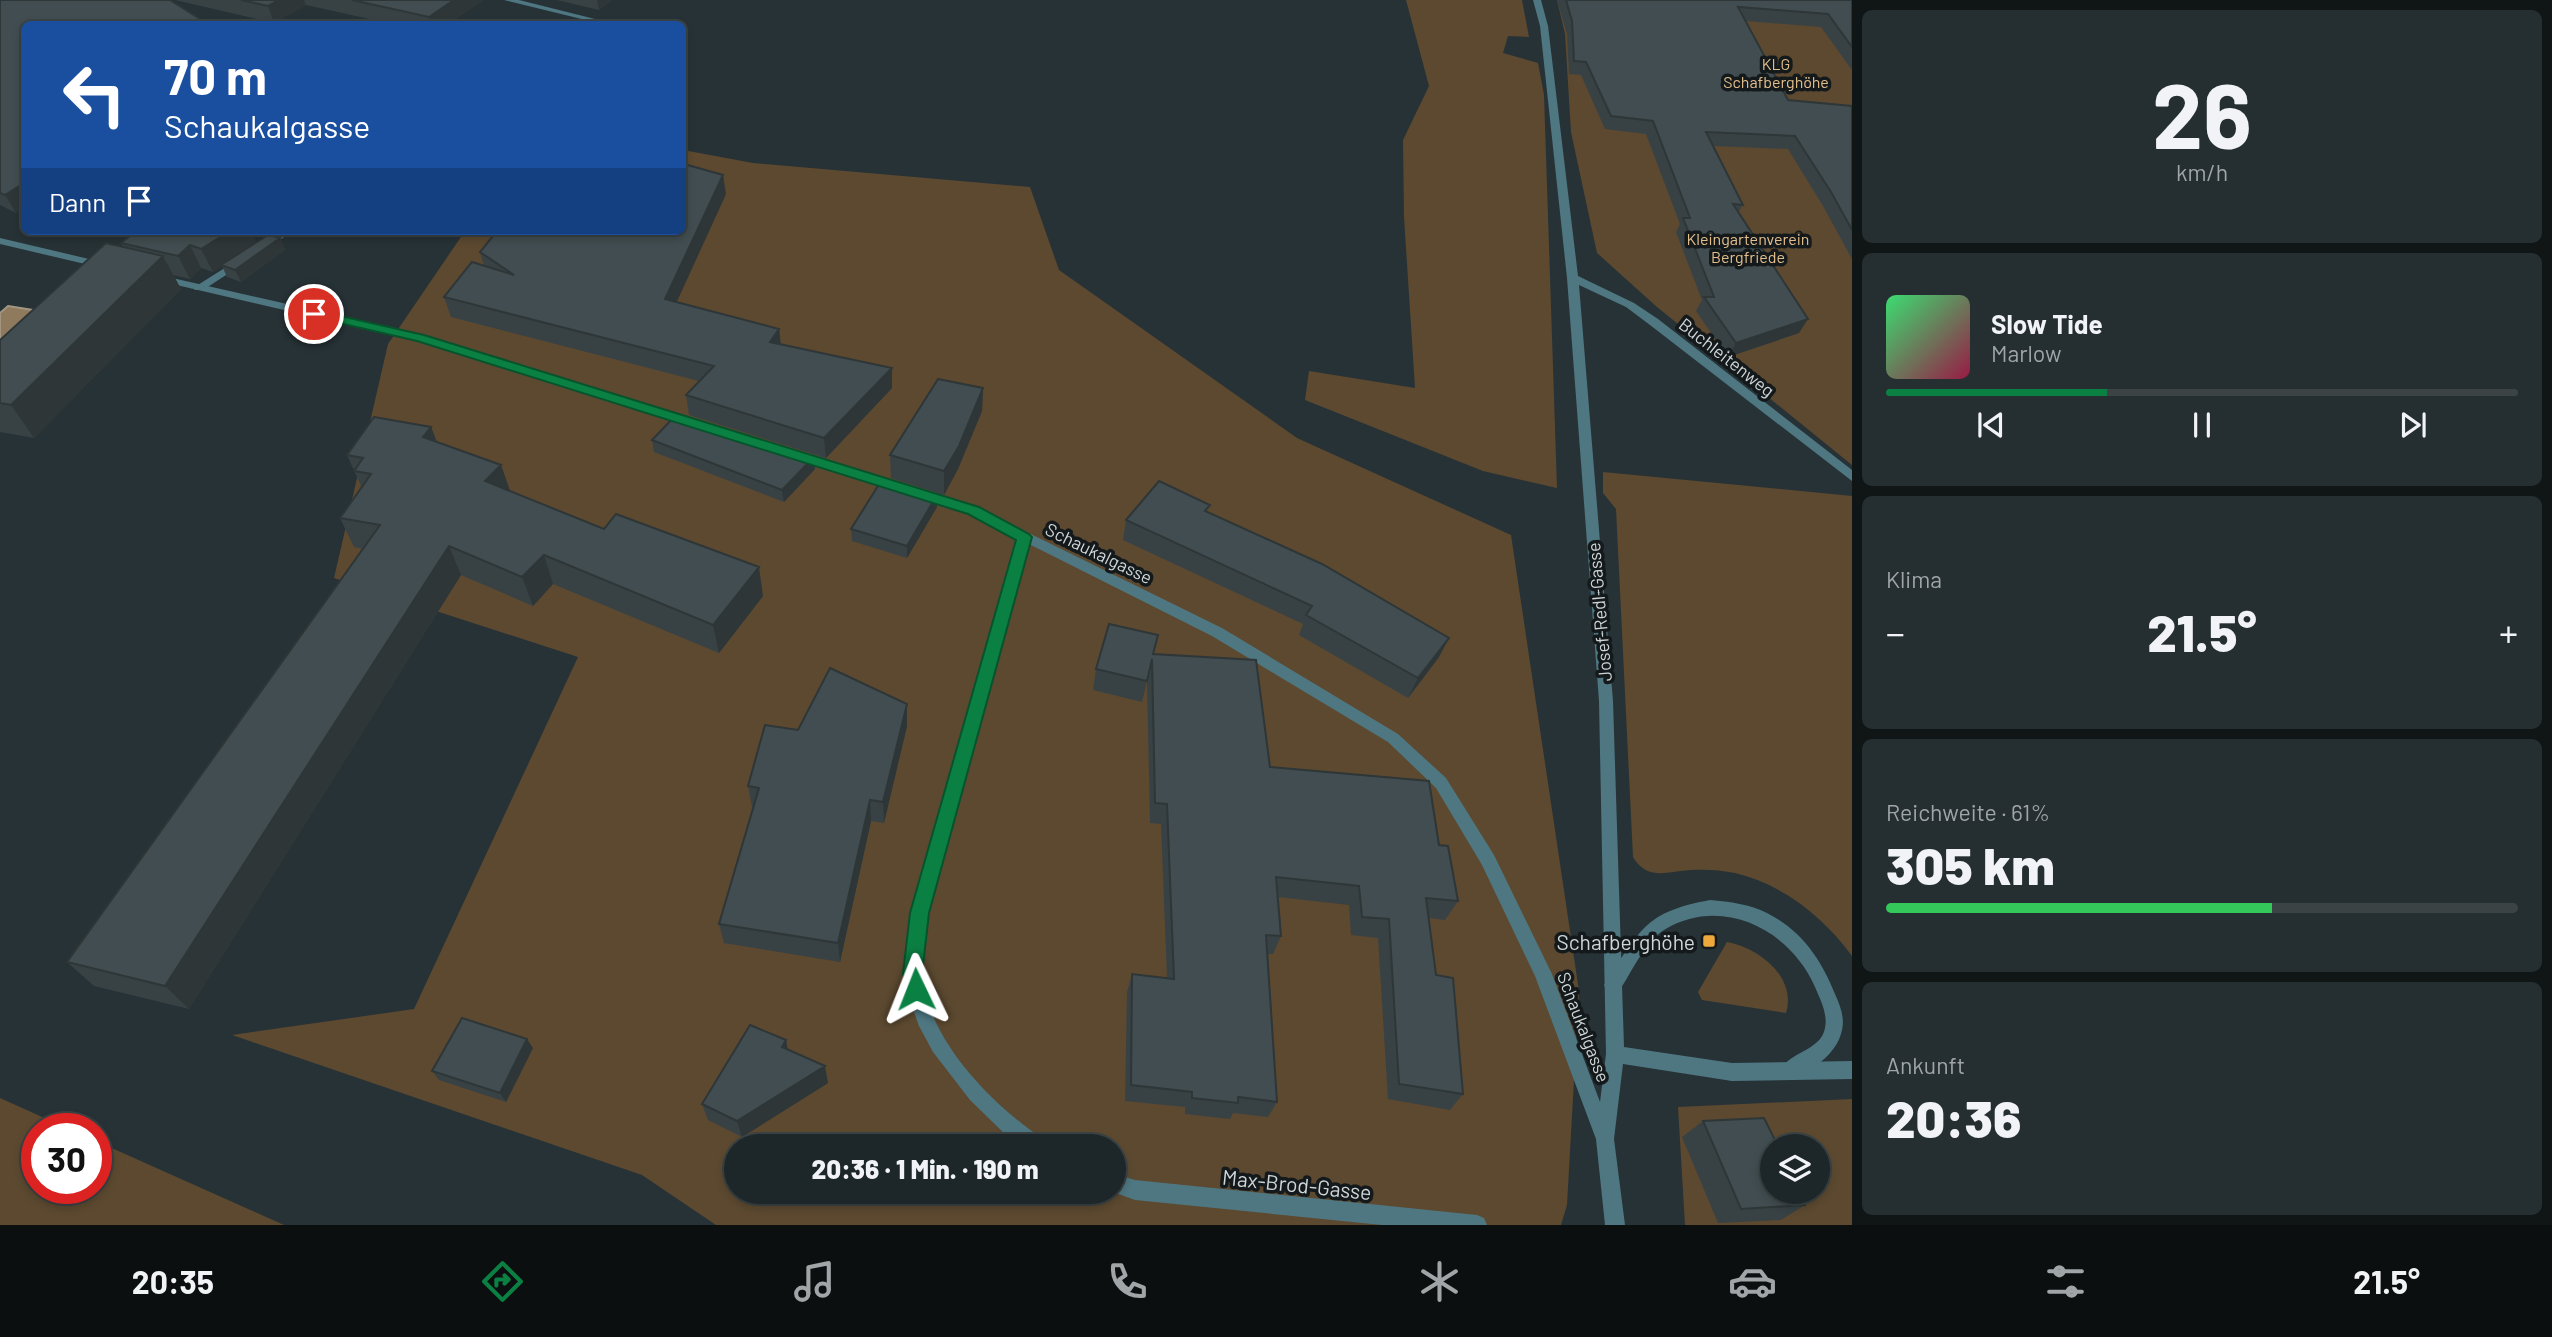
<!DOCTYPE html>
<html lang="de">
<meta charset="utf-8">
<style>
:root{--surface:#1d2628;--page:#252e30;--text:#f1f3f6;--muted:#a0a5a8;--line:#3b4345;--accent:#0b8043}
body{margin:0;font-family:Barlow,sans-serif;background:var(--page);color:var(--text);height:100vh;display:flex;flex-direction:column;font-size:26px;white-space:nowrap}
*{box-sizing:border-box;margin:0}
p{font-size:23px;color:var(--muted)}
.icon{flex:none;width:38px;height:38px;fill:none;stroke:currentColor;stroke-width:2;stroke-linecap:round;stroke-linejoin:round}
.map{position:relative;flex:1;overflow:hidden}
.sheet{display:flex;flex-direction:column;gap:10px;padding:10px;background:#101516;width:700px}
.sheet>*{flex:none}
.hud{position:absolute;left:21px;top:21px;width:665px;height:214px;border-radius:10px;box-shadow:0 4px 10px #0003,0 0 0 2px var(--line);background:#1a4fa0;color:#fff;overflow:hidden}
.tools{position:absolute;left:1760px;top:1134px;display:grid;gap:14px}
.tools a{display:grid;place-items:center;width:70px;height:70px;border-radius:50%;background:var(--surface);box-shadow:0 4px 10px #0003,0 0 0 2px var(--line);font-size:35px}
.speed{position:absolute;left:21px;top:1113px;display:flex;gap:14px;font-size:35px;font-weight:700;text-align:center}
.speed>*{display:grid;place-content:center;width:91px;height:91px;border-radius:50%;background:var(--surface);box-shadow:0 4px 10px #0003,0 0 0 2px var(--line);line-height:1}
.speed .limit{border:10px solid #d22;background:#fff;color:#111}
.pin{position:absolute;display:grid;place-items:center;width:60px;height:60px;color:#fff;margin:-30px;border:4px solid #fff;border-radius:50%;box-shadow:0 2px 7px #0007}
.me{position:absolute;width:77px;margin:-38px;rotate:358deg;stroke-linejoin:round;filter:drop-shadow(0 0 5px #0008)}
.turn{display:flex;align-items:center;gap:24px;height:147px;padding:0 28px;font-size:32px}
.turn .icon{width:91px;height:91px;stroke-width:2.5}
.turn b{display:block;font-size:49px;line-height:60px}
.then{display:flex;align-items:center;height:66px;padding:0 28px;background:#0003;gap:14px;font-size:26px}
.big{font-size:52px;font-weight:800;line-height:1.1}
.sheet .card{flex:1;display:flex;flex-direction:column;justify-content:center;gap:10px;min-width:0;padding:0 24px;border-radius:10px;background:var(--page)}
.sheet .dial{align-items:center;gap:0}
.dial b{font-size:91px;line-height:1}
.song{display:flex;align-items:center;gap:21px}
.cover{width:84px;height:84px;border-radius:10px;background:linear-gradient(135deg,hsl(140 70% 55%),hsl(340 70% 35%))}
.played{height:7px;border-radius:4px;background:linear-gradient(90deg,var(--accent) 35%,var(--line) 35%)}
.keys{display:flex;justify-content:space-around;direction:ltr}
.heat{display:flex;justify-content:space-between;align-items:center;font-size:38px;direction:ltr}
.charge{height:10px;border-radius:5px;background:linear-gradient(90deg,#34c759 61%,var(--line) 0)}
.trip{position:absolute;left:724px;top:1134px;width:402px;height:70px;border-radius:35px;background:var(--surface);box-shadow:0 4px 10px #0003,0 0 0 2px var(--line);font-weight:800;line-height:70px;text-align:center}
.dock{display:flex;height:112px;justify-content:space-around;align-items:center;background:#0c0f10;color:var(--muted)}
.dock .icon{width:49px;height:49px}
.dock .selected{color:var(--accent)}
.dock b{font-size:32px;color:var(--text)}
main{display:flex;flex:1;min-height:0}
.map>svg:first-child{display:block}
</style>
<main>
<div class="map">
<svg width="1852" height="1225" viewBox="0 0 1852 1225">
<rect width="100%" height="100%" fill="#273236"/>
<path fill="#5c4930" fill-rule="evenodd" d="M1406,0H1522L1529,37L1508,36L1503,53L1538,63L1544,95L1557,488L1483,471L1305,400L1309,371L1415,388L1404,217L1403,140L1429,86Z
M1557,0H1852V465L1657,307L1597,253L1571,132L1565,34Z
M683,150L753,163L1030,187L1059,270L1297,438L1511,535L1579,991L1567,1205L1561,1225H716L642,1175L232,1035L414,1009L578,657L334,578L388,344L465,231H682ZM737,1146H1115V1192H737Z
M1603,472L1852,496V956C1824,917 1782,884 1735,873C1721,870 1705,869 1691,870C1668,871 1648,882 1633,857L1616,509L1603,493Z
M1727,942C1759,948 1797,977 1786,1013L1702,1000L1698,992Z
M0,1098L69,1129H37V1188H96V1141L284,1225H0Z
M1852,1099V1225H1685L1678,1107ZM1773,1146H1818V1192H1773Z"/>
<path fill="#8f7a5e" stroke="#a29683" stroke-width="2" d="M8,306L39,311L0,348V313Z"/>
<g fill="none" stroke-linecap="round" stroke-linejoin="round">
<path fill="#4e7782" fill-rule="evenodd" d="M504,0H519L615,24H602Z
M281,231H293L266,249H258V245Z
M239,259L244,262L243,264L203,290H195L193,288Z
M1710,900C1730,902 1750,904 1767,913C1802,931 1821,959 1835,994C1840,1005 1845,1018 1842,1030C1837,1055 1811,1071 1789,1080L1783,1077L1780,1071C1788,1052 1821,1051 1825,1028C1828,1014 1820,999 1815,987C1790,929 1721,895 1664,930C1644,943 1632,972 1619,991L1613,993L1607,991L1604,985L1607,979C1642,929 1645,912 1710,900Z"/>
<path fill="#4e7782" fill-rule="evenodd" d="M1533,0H1541L1548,26L1578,276L1634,303L1658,319L1852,470V481L1650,325L1626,307L1579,285L1613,701L1624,1047L1732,1063L1852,1061V1079L1732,1081L1623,1064L1614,1139L1625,1225H1605L1596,1139L1535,976L1482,865L1436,788L1388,742L1212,636L1029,544L928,913C926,932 920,953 922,972C926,1038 991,1104 1043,1139L1045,1146H1020L1010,1139L970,1100L933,1052L919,1026L908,995L905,965L912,913L1017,539L968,514L915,497L914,494L915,491L920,489L978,508L1222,628L1398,734L1446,778L1494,855L1552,974L1600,1102L1606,1054L1599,701L1567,278L1540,26Z
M0,238L106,263L107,265L102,268L0,244Z
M159,275L424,335L694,419L696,422L690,426L686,425L417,341L155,280L153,278Z
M796,451L902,484L903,487L897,492L792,458L790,455Z
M1115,1174L1135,1180L1477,1215L1484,1218L1487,1225H1382L1135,1200L1113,1192Z"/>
</g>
<path fill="#384245" d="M0,0L24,24V208L16,213L0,205Z
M175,0H484L448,24H392L306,5L274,23Z
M557,0H612L599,10Z
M1557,0H1852V70L1821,27L1745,21L1788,100L1852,106V259L1823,206L1788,149L1713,146L1743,205L1738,213L1799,333L1728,357L1696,311L1702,300L1676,232L1680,224L1646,134L1605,129L1581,75L1569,74L1567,34Z
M726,194L676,302L779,329L781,345L892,368V388L826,458L689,415L686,395L699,381L451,317L444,297L484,266L480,252L682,231Z
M126,231H260L253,236L256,243L280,238L285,250L241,282L227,277L222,266L213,272L201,268L190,279L173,275L181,289L34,438L0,432V340L123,247L121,243L129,237Z
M983,388L982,411L958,469L944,495L891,478L890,455Z
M431,427L437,442L501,465L510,491L763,596L719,653L553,584L533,606L461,575L189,1009L94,986L67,962L363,549L354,547L340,518L362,488L347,455Z
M652,440L814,457L815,469L784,502L654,452Z
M937,495V507L907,558L852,541L851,529Z
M1209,513L1439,657L1408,698L1299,635L1303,624L1123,540L1126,520Z
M1154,654L1270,767L1439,845L1458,901L1445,920L1429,918L1436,975L1463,1094L1450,1110L1388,1099L1378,938L1351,935L1349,905L1278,897L1281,936L1273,954H1268L1277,1102L1268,1117L1233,1113L1230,1119L1185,1114V1107L1125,1101L1127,992L1132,974L1167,978L1161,824L1150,823L1147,681L1142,702L1093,690L1096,669Z
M907,726L884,823L871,821L840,962L724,943L719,924L753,807H752L748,786L798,730Z
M786,1040L788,1050L828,1083L742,1137L708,1120L702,1104Z
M533,1048L506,1102L439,1080L432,1071Z
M1703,1121L1805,1205L1781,1220L1718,1223L1682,1137Z"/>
<path fill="#2e3638" d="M279,0H304L306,5L274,23L268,6Z
M454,0H484L448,24H431L429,17Z
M597,0H612L599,10Z
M723,175L726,194L669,319L665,299Z
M24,183V208L16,213L5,195Z
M230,231H260L253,236L257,244L213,272L201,249Z
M280,238L285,250L241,282L235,270Z
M190,245L201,268L190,279L178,256Z
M163,256L181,289L34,438L11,405Z
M1808,319L1799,333L1728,357L1736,343Z
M779,329L781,349L770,342Z
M892,368V388L826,458L824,438Z
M983,388L982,411L958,469L944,495V471Z
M431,427L442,456L423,437Z
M814,457L815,469L784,502L782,490Z
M501,465L511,494L485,481Z
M937,495V507L907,558V546Z
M449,546L461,575L189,1009L165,986Z
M544,555L553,584L533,606L522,577Z
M759,567L763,596L719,653L713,625Z
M1449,638L1439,657L1408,698L1418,678Z
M907,704V726L884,823L883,802Z
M870,800L871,821L840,962L838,943Z
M527,1039L533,1048L506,1102L500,1093Z
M786,1040L789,1058L782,1047Z
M825,1066L828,1083L742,1137L737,1121Z"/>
<path fill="#414d50" stroke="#2e3638" stroke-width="2" d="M0,0H170L208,24H24V183L5,195L0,193Z
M241,0H279L268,6Z
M352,0H454L429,17Z
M1566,0H1852V47L1828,14L1738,7L1788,100L1852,106V230L1831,192L1795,136L1706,132L1743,205L1733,204L1808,319L1736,343L1704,297H1714L1683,218H1690L1653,121L1611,116L1586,62L1574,61L1572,21Z
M684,164L723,175L665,299L779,329L770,342L892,368L824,438L686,395L714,366L444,297L472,262L514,275L480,252L497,231H682V165Z
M136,231H230L201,249L190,245L178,256L121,243Z
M268,235L280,238L235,270L221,265Z
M106,243L163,256L11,405L0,403V340Z
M938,379L983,388L959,446L944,471L890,455Z
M677,414L814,457L782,490L652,440Z
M374,417L431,427L423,437L501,465L485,481L604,529L616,514L759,567L713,625L544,555L522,577L449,546L165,986L67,962L380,525L340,518L371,474L354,471L363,458L347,455Z
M883,478L937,495L907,546L851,529Z
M1159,481L1210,505L1205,511L1322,564L1449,638L1418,678L1306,615L1312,606L1126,520Z
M1109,624L1158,635L1153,654L1256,660L1270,767L1429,781L1439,845L1448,846L1458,901L1426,898L1436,975L1453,978L1463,1094L1399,1084L1389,919L1362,917L1359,886L1276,877L1281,936L1266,935L1277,1102L1238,1097V1103L1192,1098V1092L1131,1085L1132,974L1174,979L1167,804L1155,803L1152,659L1147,681L1096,669Z
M830,668L907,704L883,802L870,800L838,943L719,924L759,788L748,786L765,725L798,730Z
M462,1018L527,1039L500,1093L432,1071Z
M750,1025L786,1040L782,1047L825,1066L737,1121L702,1104Z
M1764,1118L1778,1146H1773V1192H1799L1805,1205L1741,1209L1703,1121Z"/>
<path fill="#0b8043" stroke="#07532c" stroke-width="2" d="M314,310L424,335L979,507L1029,534L1032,537L929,913L922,974L926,989L923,995L916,998L909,995L903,974L910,913L1016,540L968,514L417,341L309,316L307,314Z"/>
<rect fill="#eda83b" stroke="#14191b" stroke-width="2.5" x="1702" y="934" width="14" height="14" rx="3.5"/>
<g text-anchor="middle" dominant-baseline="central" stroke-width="7" stroke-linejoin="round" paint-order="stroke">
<g font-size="16" fill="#e4bf8d" stroke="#14191b">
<text x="1776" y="63">KLG<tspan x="1776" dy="18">Schafberghöhe</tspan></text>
<text x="1748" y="238">Kleingartenverein<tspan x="1748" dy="18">Bergfriede</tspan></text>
</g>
<g font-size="18" fill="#cfd6d8" stroke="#14191b">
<text transform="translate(1727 357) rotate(38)">Buchleitenweg</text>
<text transform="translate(1099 553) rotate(26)">Schaukalgasse</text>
<text transform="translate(1599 612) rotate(-95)">Josef-Redl-Gasse</text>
<text transform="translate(1584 1027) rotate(69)">Schaukalgasse</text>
</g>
<g font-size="21" fill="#cfd6d8" stroke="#14191b" text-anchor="end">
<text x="1695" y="941">Schafberghöhe</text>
</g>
<g font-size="21" fill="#cfd6d8" stroke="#14191b">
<text transform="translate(1297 1184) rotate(6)">Max-Brod-Gasse</text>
</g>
</g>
</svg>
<div class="tools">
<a><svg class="icon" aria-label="layers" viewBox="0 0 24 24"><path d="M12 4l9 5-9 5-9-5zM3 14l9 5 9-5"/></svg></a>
</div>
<div class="speed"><div class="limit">30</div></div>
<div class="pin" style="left:314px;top:314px;background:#d93025"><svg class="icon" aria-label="arrive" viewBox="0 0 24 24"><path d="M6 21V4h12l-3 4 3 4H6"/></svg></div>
<svg class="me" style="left:916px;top:989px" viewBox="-20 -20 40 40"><path d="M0-17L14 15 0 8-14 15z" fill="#0b8043" stroke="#fff" stroke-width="4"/></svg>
<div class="trip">20:36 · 1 Min. · 190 m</div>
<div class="hud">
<div class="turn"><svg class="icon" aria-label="left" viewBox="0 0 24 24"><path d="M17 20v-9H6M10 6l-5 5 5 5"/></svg><div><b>70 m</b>Schaukalgasse</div></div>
<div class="then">Dann<svg class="icon" aria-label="arrive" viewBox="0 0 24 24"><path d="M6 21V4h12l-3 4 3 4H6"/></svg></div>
</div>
</div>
<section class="sheet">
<div class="card dial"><b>26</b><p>km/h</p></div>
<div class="card">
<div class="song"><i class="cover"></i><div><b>Slow Tide</b><p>Marlow</p></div></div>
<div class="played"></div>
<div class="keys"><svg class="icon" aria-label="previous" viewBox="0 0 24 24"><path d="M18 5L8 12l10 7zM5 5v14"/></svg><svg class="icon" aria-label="pause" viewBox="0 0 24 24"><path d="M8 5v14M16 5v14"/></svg><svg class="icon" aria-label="next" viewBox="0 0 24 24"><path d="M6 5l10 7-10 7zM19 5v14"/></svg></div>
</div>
<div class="card"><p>Klima</p>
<div class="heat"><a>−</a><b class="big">21.5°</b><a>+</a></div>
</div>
<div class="card"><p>Reichweite · 61%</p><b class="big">305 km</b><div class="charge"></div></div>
<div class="card"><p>Ankunft</p><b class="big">20:36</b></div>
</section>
</main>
<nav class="dock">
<b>20:35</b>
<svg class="icon selected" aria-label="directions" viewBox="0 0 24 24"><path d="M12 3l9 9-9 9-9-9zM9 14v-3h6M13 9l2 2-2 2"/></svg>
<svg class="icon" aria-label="music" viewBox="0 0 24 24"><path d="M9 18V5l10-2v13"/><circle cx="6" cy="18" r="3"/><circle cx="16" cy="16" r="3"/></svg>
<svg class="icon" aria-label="phone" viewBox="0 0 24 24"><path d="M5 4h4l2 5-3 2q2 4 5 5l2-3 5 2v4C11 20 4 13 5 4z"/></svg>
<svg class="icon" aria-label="climate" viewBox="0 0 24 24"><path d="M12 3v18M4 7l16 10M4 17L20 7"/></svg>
<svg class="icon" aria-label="car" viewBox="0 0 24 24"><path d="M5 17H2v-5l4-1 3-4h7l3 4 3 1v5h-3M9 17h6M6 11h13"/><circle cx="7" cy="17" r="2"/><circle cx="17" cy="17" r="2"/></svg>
<svg class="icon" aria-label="filters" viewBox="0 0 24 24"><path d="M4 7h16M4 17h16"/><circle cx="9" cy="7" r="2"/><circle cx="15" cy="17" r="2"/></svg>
<b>21.5°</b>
</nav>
